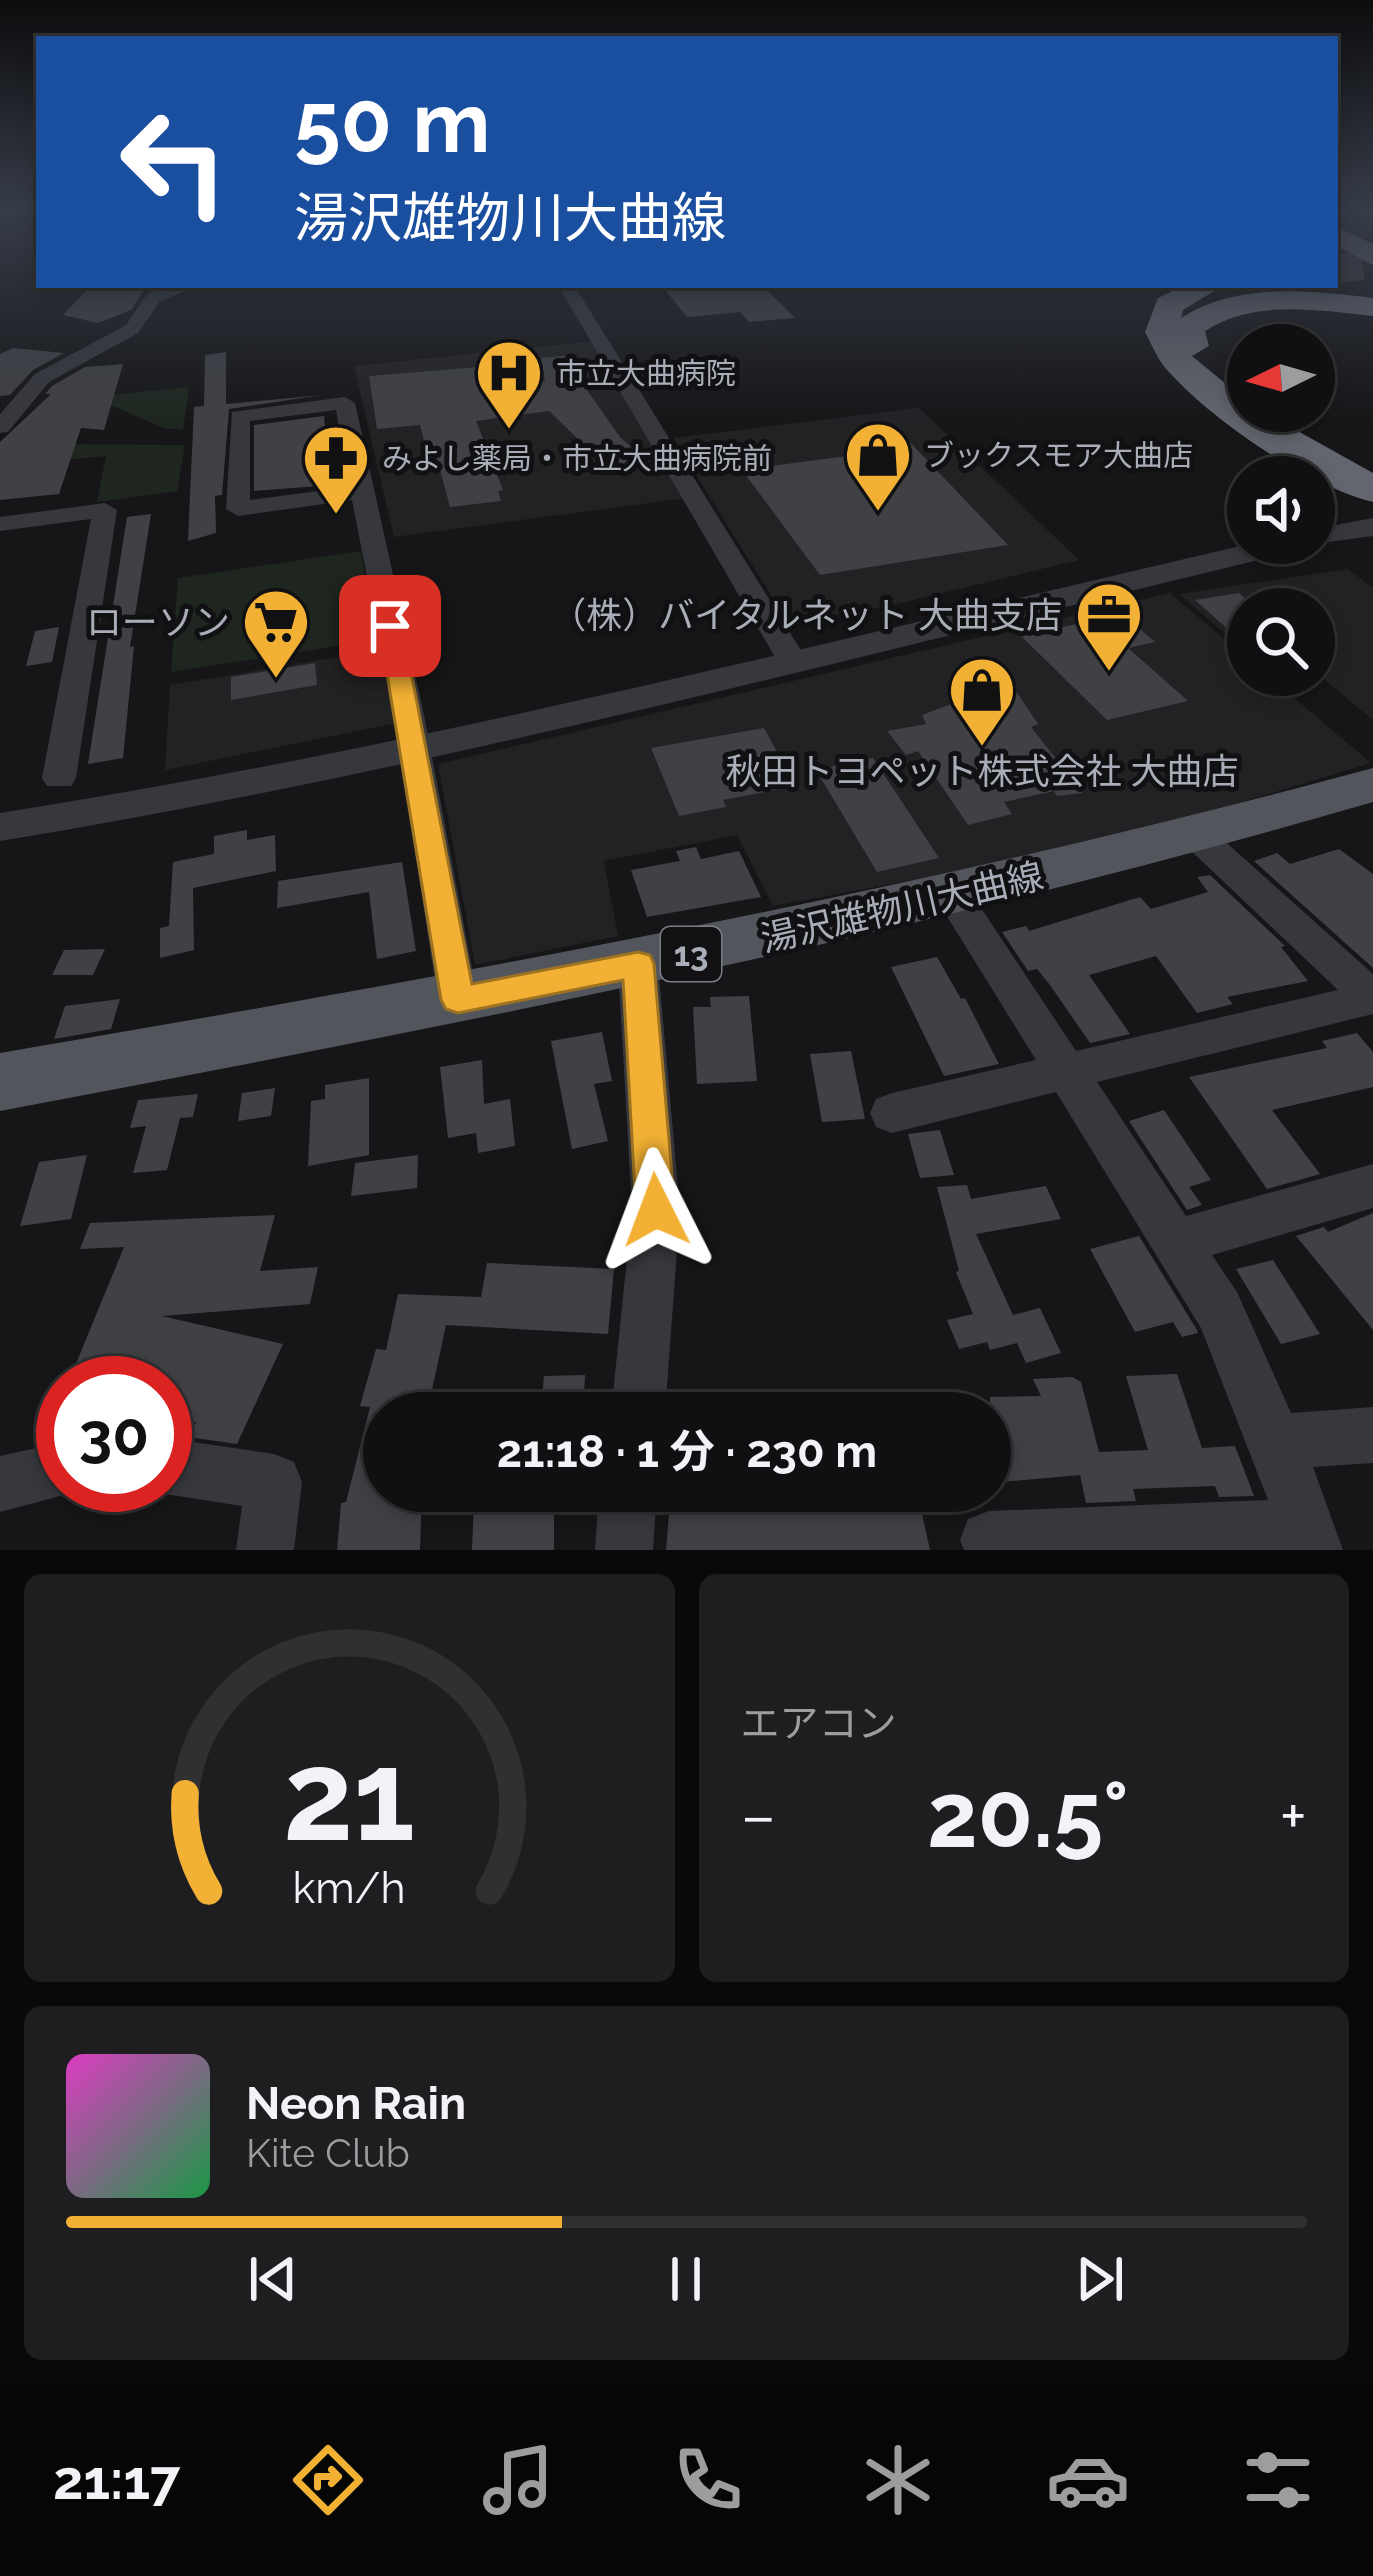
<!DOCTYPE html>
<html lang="ja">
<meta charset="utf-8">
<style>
:root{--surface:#101012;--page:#1e1e20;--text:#f1f3f6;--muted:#9c9d9f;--line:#303032;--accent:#f2b134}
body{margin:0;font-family:Raleway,"Noto Sans JP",sans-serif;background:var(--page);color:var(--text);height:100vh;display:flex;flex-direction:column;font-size:45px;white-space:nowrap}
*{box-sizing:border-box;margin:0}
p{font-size:39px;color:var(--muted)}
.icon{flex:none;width:66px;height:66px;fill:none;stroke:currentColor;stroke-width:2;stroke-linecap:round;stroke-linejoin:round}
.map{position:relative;height:1550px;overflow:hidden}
.drawer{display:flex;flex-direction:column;gap:24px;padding:24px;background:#09090a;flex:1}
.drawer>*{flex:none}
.banner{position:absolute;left:36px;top:36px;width:1302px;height:252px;border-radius:0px;box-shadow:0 6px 18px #0003,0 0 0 3px var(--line);background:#1a4fa0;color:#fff;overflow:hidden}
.needle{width:78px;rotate:265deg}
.buttons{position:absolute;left:1227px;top:324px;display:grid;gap:24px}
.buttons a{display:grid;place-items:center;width:108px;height:108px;border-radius:50%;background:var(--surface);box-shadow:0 6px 18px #0003,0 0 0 3px var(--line);font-size:60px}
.speed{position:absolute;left:36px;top:1356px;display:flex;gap:24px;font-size:60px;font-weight:700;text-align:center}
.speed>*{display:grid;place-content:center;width:156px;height:156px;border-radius:50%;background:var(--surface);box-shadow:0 6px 18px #0003,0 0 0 3px var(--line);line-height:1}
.speed .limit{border:18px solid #d22;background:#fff;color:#111}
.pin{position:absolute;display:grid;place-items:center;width:102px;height:102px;color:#fff;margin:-51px;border-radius:24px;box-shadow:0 6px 18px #0006}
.me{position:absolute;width:132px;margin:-66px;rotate:357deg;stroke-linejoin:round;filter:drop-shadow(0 0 9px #0008)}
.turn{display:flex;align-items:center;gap:42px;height:252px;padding:0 60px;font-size:54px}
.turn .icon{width:156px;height:156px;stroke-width:2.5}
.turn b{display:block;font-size:84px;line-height:102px}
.big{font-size:90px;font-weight:700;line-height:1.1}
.drawer .card{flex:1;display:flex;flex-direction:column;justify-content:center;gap:18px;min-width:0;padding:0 42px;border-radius:18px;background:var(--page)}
.drawer .dial{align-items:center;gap:0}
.dial svg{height:312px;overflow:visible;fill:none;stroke:var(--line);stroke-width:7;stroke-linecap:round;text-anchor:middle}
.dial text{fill:var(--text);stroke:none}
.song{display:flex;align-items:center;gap:36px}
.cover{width:144px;height:144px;border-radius:18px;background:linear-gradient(135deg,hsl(310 70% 55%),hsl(140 70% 35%))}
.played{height:12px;border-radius:6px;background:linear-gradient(90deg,var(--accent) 40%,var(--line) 40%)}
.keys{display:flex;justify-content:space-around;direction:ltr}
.heat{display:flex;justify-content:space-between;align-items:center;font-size:66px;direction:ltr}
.drawer .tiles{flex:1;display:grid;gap:24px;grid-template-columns:1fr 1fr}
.card:last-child{grid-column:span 2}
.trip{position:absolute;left:363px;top:1392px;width:648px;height:120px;border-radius:60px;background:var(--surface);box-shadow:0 6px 18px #0003,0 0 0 3px var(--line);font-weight:700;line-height:120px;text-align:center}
.tabs{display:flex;height:192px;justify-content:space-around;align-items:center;background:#060607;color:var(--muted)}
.tabs .icon{width:84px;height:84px}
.tabs .current{color:var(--accent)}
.tabs b{font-size:54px;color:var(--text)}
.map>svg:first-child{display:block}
</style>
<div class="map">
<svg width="1373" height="1550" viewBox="0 0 1373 1550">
<rect width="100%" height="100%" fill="#161618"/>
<path fill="#222225" d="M594,341L687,498L394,537L354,366Z
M919,408L1079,560L897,604L789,624L673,438Z
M1348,569L1373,588V720L1314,671V609H1248V653L1179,594Z
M1170,593L1248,659V675H1267L1371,763L1180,821L961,871L773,906L737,835L604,861L618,936L475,965L438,764Z
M380,650L397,723L165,770L170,685Z"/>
<path fill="#1e261f" d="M189,387L183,430L164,428L92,397Z
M29,444L185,445L177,491L97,502L106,456L21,464Z
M361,551L375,640L171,672L178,578Z"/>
<path fill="#404145" d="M112,285H160L144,290L131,310L98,323L63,315L86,291Z
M661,285L764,287L795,318L749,322L740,312L687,317Z
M13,348L64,353L33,370L10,395L0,396V354Z
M226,352V404L322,395L229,409L222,495L215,496L216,533L188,541L194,407L204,406L205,355Z
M572,355L584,386L620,437L646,460L635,462L639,466L612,472L549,411L476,421L503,490L498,491L501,501L450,507L436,455L428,456L420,425L377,429L369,376L477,367L484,386H531L530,382L545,381L541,358Z
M123,364L104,430L81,428L59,494L0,500V442L51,394H45L52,386L85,367Z
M324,416L330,485L254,491V425Z
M903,435L1008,545L820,575L742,470L877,452L866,440Z
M151,514L130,647L134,646L123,758L88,764L127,517Z
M1239,593L1248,601V647L1195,600Z
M1123,614L1155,642L1128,648L1188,701L1107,720L1021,636Z
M59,627L52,662L26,666L35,631Z
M315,663L317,685L231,700V677Z
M1010,682L1038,724L1031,727L1083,793L1057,796L1054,791L1004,802L1012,814L968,825L918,751L906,755L887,731L926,724L922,715Z
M764,728L796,786L723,800L726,807L679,816L651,748Z
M873,758L939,858L877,872L816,770Z
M247,830V840L275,835L276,871L193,888L194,950L160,958V928L169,926L173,862L214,854V836Z
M696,847L701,859L739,851L761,897L647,917L631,870L680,861L676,851Z
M1339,849L1373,874V968L1254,861L1277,853L1290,864Z
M402,862L416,951L377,959L369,892L277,908L278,881Z
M1210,875L1285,946L1281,947L1308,981L1227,997L1233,1004L1197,1013L1156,956L1089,975L1130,1034L1090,1043L1050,985L1037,969L1028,971L1002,932L1026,926L1029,931L1140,897L1151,909L1208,892L1197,877Z
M105,949L93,975H52L64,950Z
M937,957L961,999L965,998L999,1064L944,1076L891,967Z
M749,996L757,1081L697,1084L693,1007H711L710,997Z
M120,999L111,1029L54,1039L65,1006Z
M602,1032L612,1081L594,1084L608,1141L572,1149L551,1041Z
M1357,1033L1373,1052V1087L1272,1110L1320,1174L1267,1189L1189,1077L1327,1048L1322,1041Z
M851,1051L865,1119L822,1122L810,1054Z
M482,1060L484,1104L510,1099L515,1146L478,1153L476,1133L448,1138L440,1067Z
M369,1078V1155L308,1166L311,1101L325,1099V1085Z
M275,1088L271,1116L238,1121L242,1093Z
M198,1094L193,1117L180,1118L167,1170L133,1173L146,1126L130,1128L138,1100Z
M1164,1110L1211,1180L1189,1187L1202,1205L1187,1210L1129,1121Z
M940,1130L954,1175L920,1178L908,1134Z
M87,1155L71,1219L20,1226L39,1162Z
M418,1155L417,1188L351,1196L355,1163Z
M967,1185L971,1199L1046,1186L1061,1219L976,1234L1013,1315L1040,1308L1061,1353L1026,1363L1017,1343L990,1350L987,1342L959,1349L947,1320L973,1314L956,1272L959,1271L937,1187Z
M1373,1213V1330L1296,1236L1324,1227L1328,1232Z
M275,1215L260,1271L318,1267L310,1304L162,1316L283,1344L237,1444L188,1437L196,1422H165V1383H68L124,1247L80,1249L90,1223Z
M1139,1236L1197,1330L1198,1333L1182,1337L1173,1322L1135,1332L1090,1249Z
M1273,1260L1320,1334L1281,1344L1236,1269Z
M487,1263L614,1269L608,1334L446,1325L427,1413L384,1409V1496L422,1491L420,1550H337L341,1503L346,1502L370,1407L360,1406L376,1349L386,1350L398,1294L481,1297Z
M1177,1374L1202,1448L1235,1446L1254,1496L1219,1497L1215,1486L1133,1489L1136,1501L1086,1503L1080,1475L990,1483V1397L1041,1396L1033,1379L1072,1377L1081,1382L1099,1452L1148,1450L1126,1376Z
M585,1375L583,1413H541L544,1376Z
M671,1491L777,1500L776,1496L917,1491L930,1550H666Z
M554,1493V1550H472L474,1500Z"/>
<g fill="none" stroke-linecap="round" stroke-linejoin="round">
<path stroke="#333438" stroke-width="28" stroke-dasharray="28 15" stroke-linecap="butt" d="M1335,269L1373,265"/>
<path fill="#37383d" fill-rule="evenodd" d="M176,285H201L160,301L138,333L49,382L8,432L0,433V414L35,374L126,325L148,293Z
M558,285H574L805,657L800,663L790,666L775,657Z
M345,397L355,403L424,715L478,1000L472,1012L458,1016L444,1012L438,1000L394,715L352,500L238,516L226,509L232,412ZM336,410L349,487L250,500V421Z
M105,503L117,510L76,778L71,786H47L42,778L91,519L0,531V517Z
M1198,825L1210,828L1373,974V1014L1097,1082L1186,1216L1373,1164V1208L1212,1255L1237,1292L1291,1413L1373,1407V1463L1313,1467L1343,1550H964L960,1540L968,1519L989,1511L1268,1500L1201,1328L1056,1092L892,1133L876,1127L870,1113L876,1099L892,1093L1036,1060L935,897L941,887L954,883L967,887L1076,1051L1338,990L1186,846L1180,837L1186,828Z
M638,950L652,954L658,965L680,1210L665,1413H611L632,1210L618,965L624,954Z
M165,1438L274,1454L294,1462L302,1482L294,1550H236L242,1506L165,1494L145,1486L165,1485Z
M63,1442V1485H85L83,1490L0,1512V1456Z
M599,1491H657L653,1550H595Z"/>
<path fill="#37383d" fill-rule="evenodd" d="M1373,518V536L1306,545L1292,552C863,654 435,770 0,841V813C422,747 837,639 1253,543H1314V529Z"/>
<path fill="#53555c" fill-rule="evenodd" d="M1373,768V802C921,934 462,1024 0,1111V1053C462,974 921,891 1373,768Z"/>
<path fill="#63666e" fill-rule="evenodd" d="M1335,226L1373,244V265L1335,245Z
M1185,285H1224L1183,310L1181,318C1238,282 1309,290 1373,298V316C1318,310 1254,299 1205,331L1209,346L1192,356L1248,402V411H1262L1373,473V502C1308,486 1213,421 1169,372C1158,361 1152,345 1145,332L1158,298Z"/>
</g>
<linearGradient id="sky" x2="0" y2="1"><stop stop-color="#0c0c0d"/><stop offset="0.49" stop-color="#363c48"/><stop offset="1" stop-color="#363c48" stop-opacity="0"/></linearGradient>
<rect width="1373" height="425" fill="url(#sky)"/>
<path fill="#f2b134" stroke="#9d7322" stroke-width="3" d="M390,619L402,626L472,984L638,952L650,955L654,964L675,1210L670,1223L656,1228L642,1223L636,1210L623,980L458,1013L446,1009L441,1000L379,626Z"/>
<defs>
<g id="hospital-pin" transform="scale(3.45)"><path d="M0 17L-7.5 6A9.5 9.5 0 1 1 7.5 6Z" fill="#f2b134" stroke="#111113"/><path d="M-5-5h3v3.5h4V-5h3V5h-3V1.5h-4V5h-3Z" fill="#111"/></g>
<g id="shop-pin" transform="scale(3.45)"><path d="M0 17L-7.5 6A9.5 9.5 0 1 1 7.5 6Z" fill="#f2b134" stroke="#111113"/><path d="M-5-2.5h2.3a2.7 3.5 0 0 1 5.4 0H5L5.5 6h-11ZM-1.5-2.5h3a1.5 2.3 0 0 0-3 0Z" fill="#111"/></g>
<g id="pharmacy-pin" transform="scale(3.45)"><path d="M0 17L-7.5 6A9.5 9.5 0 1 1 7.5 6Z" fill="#f2b134" stroke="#111113"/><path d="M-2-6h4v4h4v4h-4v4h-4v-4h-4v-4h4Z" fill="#111"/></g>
<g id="office-pin" transform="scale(3.45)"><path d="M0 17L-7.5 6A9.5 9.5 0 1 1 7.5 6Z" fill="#f2b134" stroke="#111113"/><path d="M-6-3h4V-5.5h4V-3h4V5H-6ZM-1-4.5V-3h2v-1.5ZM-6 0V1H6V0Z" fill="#111"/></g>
<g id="supermarket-pin" transform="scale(3.45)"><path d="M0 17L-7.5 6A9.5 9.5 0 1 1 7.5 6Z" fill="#f2b134" stroke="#111113"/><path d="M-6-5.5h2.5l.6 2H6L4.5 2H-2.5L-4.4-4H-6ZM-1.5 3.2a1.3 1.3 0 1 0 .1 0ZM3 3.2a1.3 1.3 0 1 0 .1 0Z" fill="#111"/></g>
</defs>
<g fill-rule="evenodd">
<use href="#hospital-pin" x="509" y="373"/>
<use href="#shop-pin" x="878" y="455"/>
<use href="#pharmacy-pin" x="336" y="458"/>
<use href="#office-pin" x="1109" y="615"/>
<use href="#supermarket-pin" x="276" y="622"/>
<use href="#shop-pin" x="982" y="690"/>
</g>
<g text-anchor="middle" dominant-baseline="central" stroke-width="10" stroke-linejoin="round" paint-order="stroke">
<g font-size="30" fill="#a8adb8" stroke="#111113" text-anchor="start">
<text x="556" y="373">市立大曲病院</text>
<text x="924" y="455">ブックスモア大曲店</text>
<text x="382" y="458">みよし薬局・市立大曲病院前</text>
</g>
<rect fill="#111113" stroke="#7b7e86" stroke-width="3" x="661" y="927" width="60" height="54" rx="9"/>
<g font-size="33" font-weight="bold" fill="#a8adb8">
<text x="691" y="954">13</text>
</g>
<g font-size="36" fill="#a8adb8" stroke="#111113" text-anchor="end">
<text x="1062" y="615">（株）バイタルネット 大曲支店</text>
<text x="230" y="622">ローソン</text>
<text x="982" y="771" text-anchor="middle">秋田トヨペット株式会社 大曲店</text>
</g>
<g font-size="36" fill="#a8adb8" stroke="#111113">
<text transform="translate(902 907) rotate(-13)">湯沢雄物川大曲線</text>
</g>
</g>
</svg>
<div class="buttons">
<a><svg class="needle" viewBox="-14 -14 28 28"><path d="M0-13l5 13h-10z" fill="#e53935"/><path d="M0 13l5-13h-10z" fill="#9c9d9f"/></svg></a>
<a><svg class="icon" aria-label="sound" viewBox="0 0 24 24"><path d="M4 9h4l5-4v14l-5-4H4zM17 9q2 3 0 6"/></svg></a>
<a><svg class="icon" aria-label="search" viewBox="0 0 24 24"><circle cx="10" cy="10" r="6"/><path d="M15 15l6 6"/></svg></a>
</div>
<div class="speed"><div class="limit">30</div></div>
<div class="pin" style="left:390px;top:626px;background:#d93025"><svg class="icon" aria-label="arrive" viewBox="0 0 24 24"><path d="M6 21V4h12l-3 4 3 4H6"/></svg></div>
<svg class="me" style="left:656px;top:1210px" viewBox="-20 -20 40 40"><path d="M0-17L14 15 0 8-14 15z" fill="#f2b134" stroke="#fff" stroke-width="4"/></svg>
<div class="trip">21:18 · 1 分 · 230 m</div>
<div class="banner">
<div class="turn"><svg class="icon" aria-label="left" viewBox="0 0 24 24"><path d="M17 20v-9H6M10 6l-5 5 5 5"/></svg><div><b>50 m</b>湯沢雄物川大曲線</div></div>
</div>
</div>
<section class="drawer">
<div class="tiles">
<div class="card dial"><svg viewBox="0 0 100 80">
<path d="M14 69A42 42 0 1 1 86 69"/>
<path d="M14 69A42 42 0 0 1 8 44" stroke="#f2b134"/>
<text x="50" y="56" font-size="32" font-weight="700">21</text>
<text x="50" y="72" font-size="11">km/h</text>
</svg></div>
<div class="card"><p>エアコン</p>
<div class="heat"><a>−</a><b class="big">20.5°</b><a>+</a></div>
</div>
<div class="card">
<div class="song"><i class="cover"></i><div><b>Neon Rain</b><p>Kite Club</p></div></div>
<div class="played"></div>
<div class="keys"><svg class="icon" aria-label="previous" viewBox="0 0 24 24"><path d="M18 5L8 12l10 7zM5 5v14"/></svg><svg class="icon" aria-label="pause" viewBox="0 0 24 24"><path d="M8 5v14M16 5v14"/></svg><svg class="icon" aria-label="next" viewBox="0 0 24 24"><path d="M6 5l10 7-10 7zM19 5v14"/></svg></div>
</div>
</div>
</section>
<nav class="tabs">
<b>21:17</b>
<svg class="icon current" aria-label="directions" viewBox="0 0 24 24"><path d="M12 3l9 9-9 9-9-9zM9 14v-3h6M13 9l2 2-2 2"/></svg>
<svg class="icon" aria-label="music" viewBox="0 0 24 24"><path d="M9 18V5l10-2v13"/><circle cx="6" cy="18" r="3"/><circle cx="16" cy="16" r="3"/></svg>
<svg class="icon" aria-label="phone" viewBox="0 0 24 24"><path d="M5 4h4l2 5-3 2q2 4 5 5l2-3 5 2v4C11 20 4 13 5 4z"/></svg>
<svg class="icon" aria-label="climate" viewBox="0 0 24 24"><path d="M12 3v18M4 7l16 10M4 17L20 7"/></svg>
<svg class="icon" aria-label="car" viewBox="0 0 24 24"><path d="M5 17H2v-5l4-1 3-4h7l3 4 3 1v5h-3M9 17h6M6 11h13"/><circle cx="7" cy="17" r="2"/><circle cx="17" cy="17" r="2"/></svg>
<svg class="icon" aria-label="filters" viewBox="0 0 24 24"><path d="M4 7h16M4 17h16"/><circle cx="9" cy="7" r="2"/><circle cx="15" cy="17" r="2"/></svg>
</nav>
